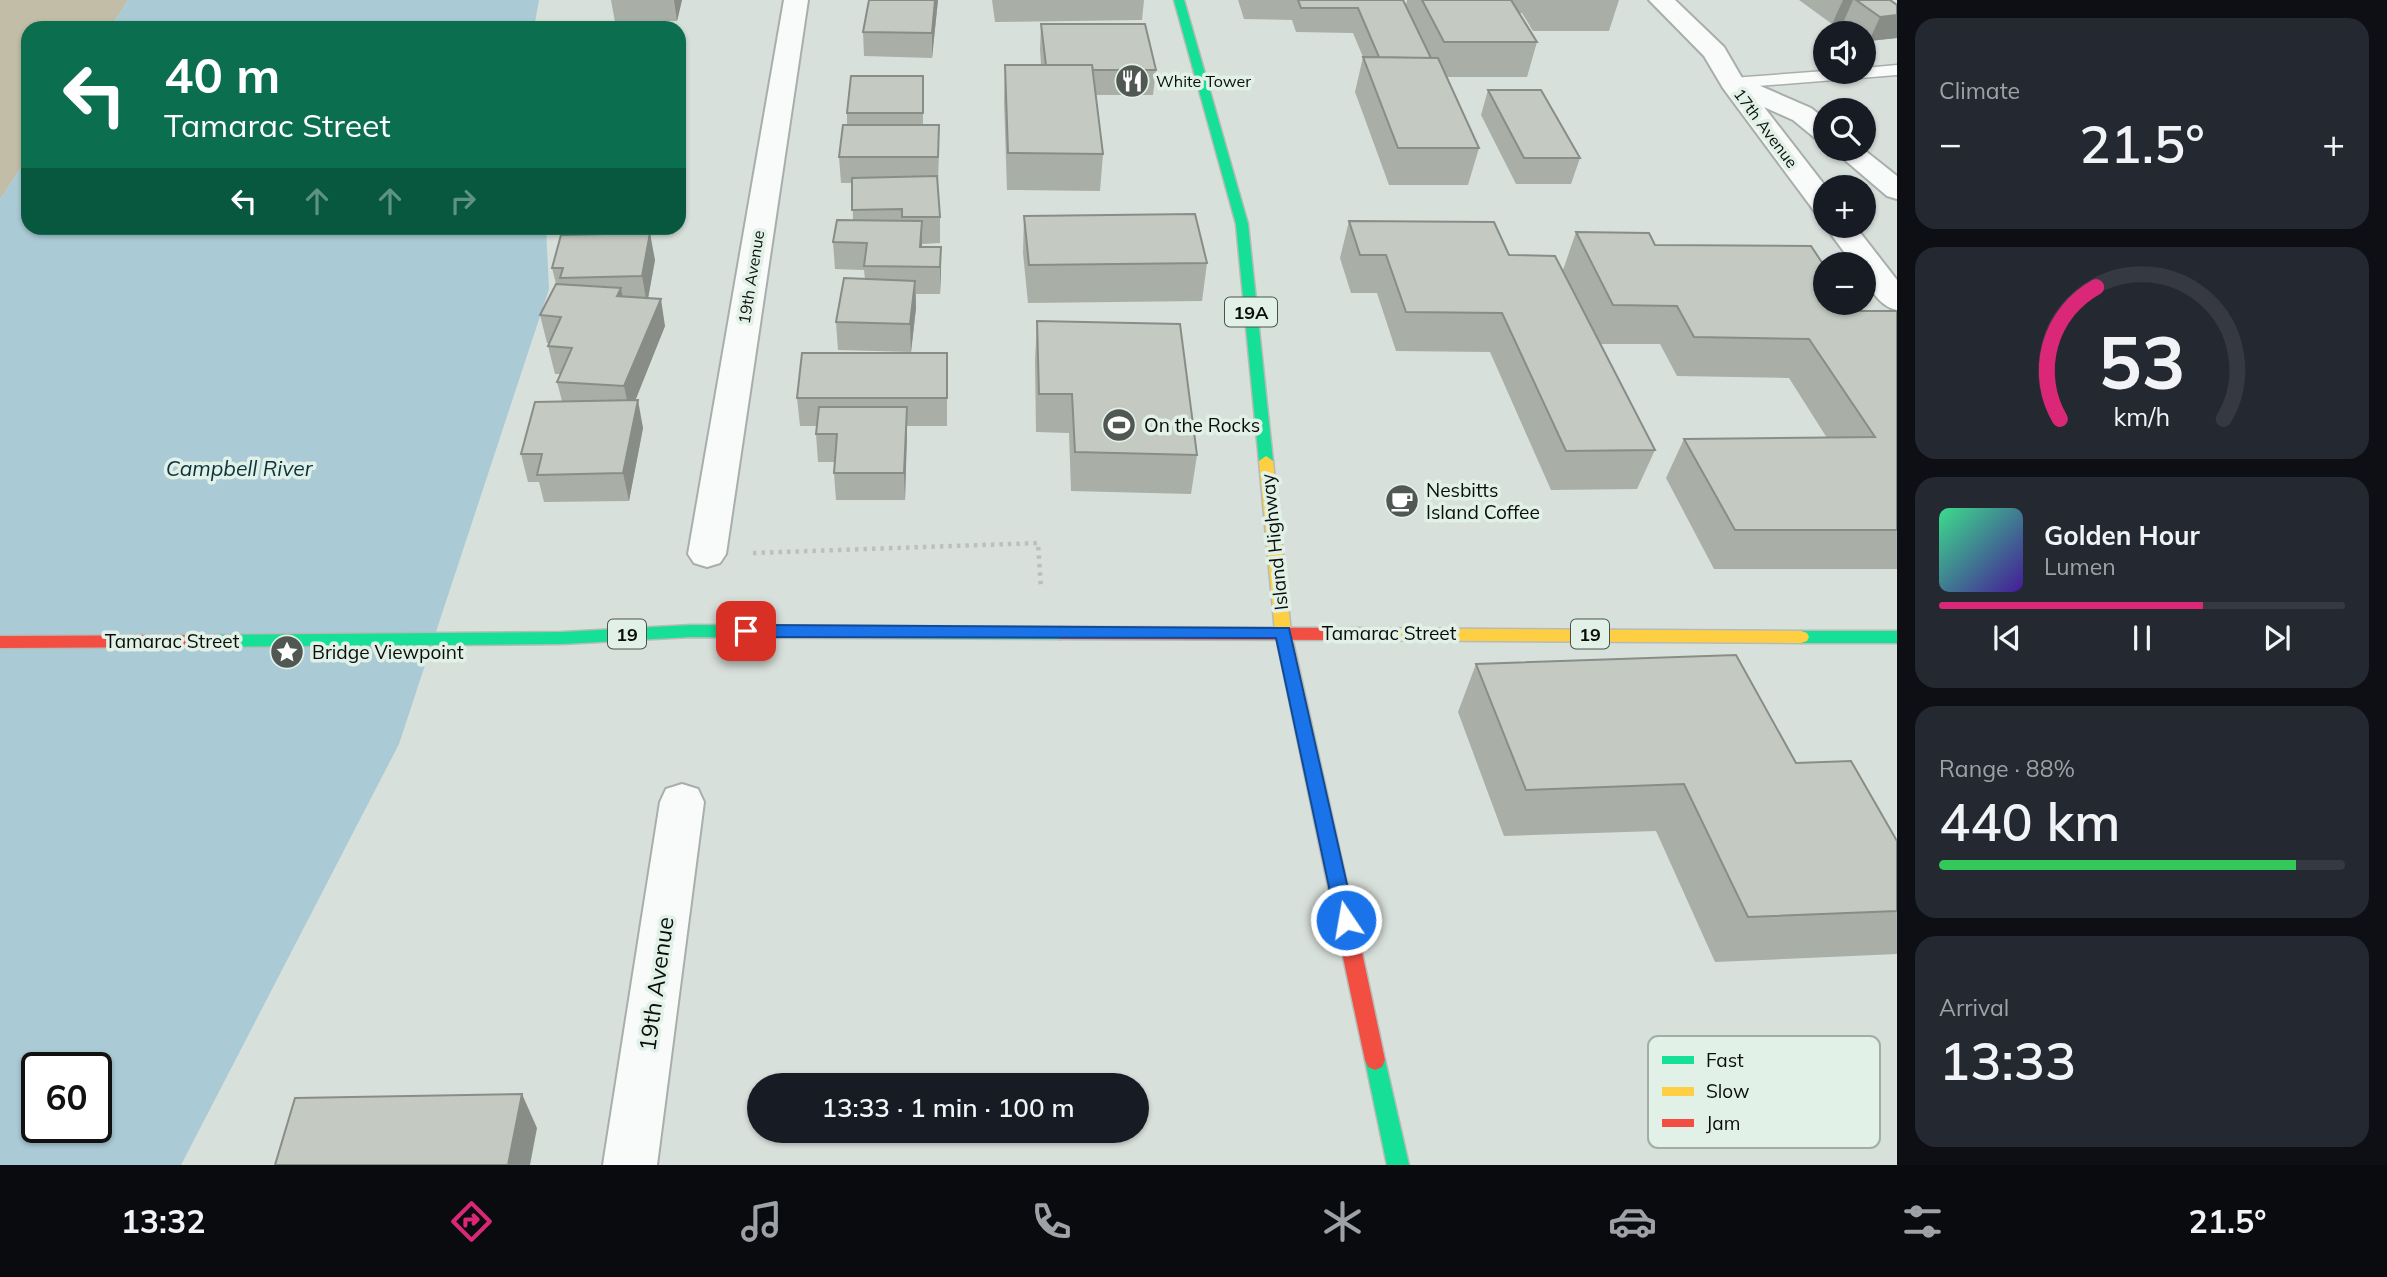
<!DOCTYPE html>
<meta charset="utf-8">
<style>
:root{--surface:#171b24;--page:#242831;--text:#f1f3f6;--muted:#9ea1a6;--line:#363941;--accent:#db2777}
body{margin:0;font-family:Mulish,sans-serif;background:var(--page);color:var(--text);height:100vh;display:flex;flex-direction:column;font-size:26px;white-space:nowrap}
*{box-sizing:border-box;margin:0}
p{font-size:23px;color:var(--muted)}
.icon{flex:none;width:38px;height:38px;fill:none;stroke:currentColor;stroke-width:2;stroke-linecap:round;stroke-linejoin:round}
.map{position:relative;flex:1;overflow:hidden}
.side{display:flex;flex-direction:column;gap:18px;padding:18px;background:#0d0f14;width:490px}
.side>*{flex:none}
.hud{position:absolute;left:21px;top:21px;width:665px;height:214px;border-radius:21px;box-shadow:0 2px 5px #0004;background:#0b6e4f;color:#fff;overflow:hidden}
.fabs{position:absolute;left:1813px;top:21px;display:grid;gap:14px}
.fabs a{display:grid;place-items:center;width:63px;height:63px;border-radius:50%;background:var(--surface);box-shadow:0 2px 5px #0004;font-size:35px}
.speed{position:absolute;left:21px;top:1052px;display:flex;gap:14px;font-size:35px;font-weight:700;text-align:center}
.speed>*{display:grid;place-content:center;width:91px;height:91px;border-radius:50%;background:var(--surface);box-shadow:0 2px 5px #0004;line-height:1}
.speed .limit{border:4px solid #111;border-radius:10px;background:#fff;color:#111}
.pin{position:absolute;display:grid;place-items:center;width:60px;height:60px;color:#fff;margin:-30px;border-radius:14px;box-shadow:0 4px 10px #0006}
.me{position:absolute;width:77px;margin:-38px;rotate:348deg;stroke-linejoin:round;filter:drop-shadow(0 0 5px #0008)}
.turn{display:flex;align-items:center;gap:24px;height:147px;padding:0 28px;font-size:32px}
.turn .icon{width:91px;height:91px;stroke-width:2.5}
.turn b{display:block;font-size:49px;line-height:60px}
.lanes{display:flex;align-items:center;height:66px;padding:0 28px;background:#0003;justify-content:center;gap:35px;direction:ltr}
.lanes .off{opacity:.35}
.big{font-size:52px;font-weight:600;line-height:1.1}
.side .tile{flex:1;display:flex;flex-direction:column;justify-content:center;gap:10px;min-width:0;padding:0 24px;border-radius:21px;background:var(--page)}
.side .dial{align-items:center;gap:0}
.dial svg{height:182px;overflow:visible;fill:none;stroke:var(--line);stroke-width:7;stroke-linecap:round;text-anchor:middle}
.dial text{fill:var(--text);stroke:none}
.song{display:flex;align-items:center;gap:21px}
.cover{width:84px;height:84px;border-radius:10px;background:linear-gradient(135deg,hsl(150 70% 55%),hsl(260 70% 35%))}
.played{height:7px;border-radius:4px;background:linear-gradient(90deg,var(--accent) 65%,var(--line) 65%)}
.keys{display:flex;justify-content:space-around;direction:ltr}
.heat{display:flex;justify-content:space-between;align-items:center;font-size:38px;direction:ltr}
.charge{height:10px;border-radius:5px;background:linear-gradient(90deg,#34c759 88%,var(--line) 0)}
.trip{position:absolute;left:747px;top:1073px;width:402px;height:70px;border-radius:35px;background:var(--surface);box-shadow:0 2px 5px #0004;font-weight:600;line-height:70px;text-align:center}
.menu{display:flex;height:112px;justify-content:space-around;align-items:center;background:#090b0e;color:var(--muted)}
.menu .icon{width:49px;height:49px}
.menu .on{color:var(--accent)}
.menu b{font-size:32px;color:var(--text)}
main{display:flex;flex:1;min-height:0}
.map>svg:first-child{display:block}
</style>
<main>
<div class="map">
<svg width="1897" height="1165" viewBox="0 0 1897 1165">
<rect width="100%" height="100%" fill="#d8e0db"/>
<path fill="#c1bda7" d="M0,0H128L110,28H28V156L0,200Z"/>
<path fill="#aacad5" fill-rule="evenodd" d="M128,0H539L534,28H110Z
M28,156V228H546L549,289L399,744L181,1165H0V200ZM37,1068H96V1127H37Z"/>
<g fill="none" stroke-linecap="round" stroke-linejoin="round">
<g stroke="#a8aeaa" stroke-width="3">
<path id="lane" d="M1897,65V75L1732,88L1724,83L1732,78L1825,71L1864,72V68Z"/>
</g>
<g stroke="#a8aeaa" stroke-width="4">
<path id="street" d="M784,0H808L726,554L720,563L707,567L694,563L688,554Z
M1649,0H1675L1724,47L1742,78L1811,108L1825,119V140L1815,138L1793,120L1764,107L1826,187L1825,215L1815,212L1723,88L1704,56Z
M1832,149H1863L1897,176V199L1887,196Z
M1825,226H1855L1897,280V310C1878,306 1864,283 1864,264H1853Z
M682,784L698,789L704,802L657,1165H603L660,802L666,789Z"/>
</g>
<g stroke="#b6bbb8" stroke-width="3">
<path id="fast" d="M1174,0H1184L1248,224L1273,461L1266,466L1259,461L1236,224Z
M691,625L1060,627L1066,629L1068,633L1066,637L1060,639L691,637L562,644L203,647L197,645L195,641L197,637L203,635L562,632Z
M1801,631H1897V643H1801L1795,641L1793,637L1795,633Z
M1375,1050L1382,1053L1385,1060L1409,1165H1387L1365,1060L1368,1053Z"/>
</g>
<g stroke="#b6bbb8" stroke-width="3">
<path id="slow" d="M1266,456L1273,461L1291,632L1351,901L1348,907L1341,909L1334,907L1331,901L1275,632L1259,461Z
M1356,628L1801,631L1807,633L1809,637L1807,641L1801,643L1356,640L1350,638L1348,634L1350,630Z"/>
</g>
<g stroke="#b6bbb8" stroke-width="3">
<path id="jam" d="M1060,627L1356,628L1362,630L1364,634L1362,638L1356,640L1060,639L1054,637L1052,633L1054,629Z
M203,635L209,637L211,641L209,645L203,647L0,648V636Z
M1341,893L1348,895L1351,901L1385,1060L1382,1067L1375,1070L1368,1067L1365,1060L1331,901L1334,895Z"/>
</g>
<path stroke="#bdbfbe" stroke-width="4.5" stroke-dasharray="3.5 5" stroke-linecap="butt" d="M753,553L1038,543L1041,589"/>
<use href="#lane" fill="#f9fafa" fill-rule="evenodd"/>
<use href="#street" fill="#f9fafa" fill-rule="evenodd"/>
<use href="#fast" fill="#16e098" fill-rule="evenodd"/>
<use href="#slow" fill="#ffcf43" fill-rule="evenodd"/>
<use href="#jam" fill="#f24e42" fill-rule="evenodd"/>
</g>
<path fill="#a9aea6" d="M611,0H682L677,21L615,22Z
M938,0L932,58L864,56L863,32Z
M992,0H1144L1142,20L995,22Z
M1238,0H1403L1406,5L1407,0H1619L1609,31H1533L1522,13H1519L1537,42L1527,77H1447L1479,148L1468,185H1389L1355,92L1363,57L1353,33L1296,32L1292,20L1244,19Z
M1799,0H1890L1897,5V38L1869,41L1864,38V33H1857L1843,23L1832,24Z
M1041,24L1156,70L1153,95H1096L1103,154L1100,191L1007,190L1004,101L1005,65H1041L1040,49Z
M923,76V125L939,151L938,183L940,217V243L922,244V247H941L940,294H916V308L911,352L838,350L836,322L865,279L864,270L835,269L833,242L853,220L852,183H841L839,157L847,125V113Z
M1488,90L1580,158L1571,184H1516L1481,115Z
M1024,216L1207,263L1202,301L1028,303L1023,253Z
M1349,221L1509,255L1563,270L1576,232L1655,245L1855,311H1897V569H1714L1666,478L1684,439L1827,438L1789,378L1677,376L1660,344H1600L1655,450L1637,489L1551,490L1490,352L1396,351L1377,293H1351L1340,258Z
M655,260L648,298L665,326L635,400L643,428L629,501L544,502L539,482H528L521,454L562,401L557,382L560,374H555L548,346L549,343H547L540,315L556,284L552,268Z
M1037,321L1197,455L1191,494L1071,491L1069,433L1036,432L1035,360Z
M947,353V426H907L905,500H836L834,473L835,462H818L816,434L817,426H800L797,398Z
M1476,664L1796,763L1897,841V954L1715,962L1656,831L1504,836L1458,712Z"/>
<path fill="#898d87" d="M674,0H682L677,21Z
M935,0H938L932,58V33Z
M1843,0H1853L1843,23L1832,24Z
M1897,15V38L1869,41L1880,17Z
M922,221V248L920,247Z
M650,233L655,260L647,304L642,276Z
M941,247V274L940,294V267Z
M915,281L916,308L911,352L910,324Z
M621,288L626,315L617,296Z
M661,299L665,326L630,414L624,386Z
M638,400L643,428L629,501L623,473Z
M907,407V435L905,500L904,473Z
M522,1094L537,1128L530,1165H508Z"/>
<path fill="#c4cac1" stroke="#898d87" stroke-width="2" d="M869,0H935L932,33L863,32Z
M1298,0H1403L1431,58L1379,57L1358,8H1301Z
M1422,0H1511L1537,42H1444Z
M1856,0H1890L1897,5V15L1880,17Z
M1041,24H1145L1156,70H1093L1092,65H1046Z
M1363,57L1438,58L1479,148H1398Z
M1005,65H1092L1103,154L1008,153Z
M851,76H923V113H847Z
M1488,90H1541L1580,158H1524Z
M843,125H939L938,157H839Z
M937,176L940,217H902V209L852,210V178Z
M1195,214L1207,263L1029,265L1024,216Z
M837,220L922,221L920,247H941L940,267L864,266L867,243L833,242Z
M1349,221L1494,222L1509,255L1555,256L1655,450L1566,451L1502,313L1406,312L1386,255H1360Z
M1576,232L1649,233L1655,245L1811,246L1825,267V303H1849L1855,311H1897V530H1735L1684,439L1875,437L1809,339L1694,337L1677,306L1613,305Z
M650,233L642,276L560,278L563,268H552L561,235Z
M844,278L915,281L910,324L836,322Z
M556,284L621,288L617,296L661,299L624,386L557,382L572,348L548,346L561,317L540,315Z
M1037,321L1180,324L1197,455L1075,452L1072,394H1039Z
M802,353H947V398H797Z
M638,400L623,473L537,475L542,454H521L535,402Z
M819,407H907L904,473H834L837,434H816Z
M1736,655L1796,763L1851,761L1897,841V911L1748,917L1684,784L1526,790L1476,664Z
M522,1094L508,1165H275L295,1098Z"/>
<path fill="#1a73e8" stroke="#114b97" stroke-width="2" d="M746,625L1289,628L1355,920L1353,927L1346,929L1339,927L1336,920L1276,638L746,637L738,631Z"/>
<defs>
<g id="restaurant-disc" transform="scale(1.75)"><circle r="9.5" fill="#515854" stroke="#e2f1e7"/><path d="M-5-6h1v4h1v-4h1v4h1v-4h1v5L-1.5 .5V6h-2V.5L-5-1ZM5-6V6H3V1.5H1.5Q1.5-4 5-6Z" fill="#fff"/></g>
<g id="stadium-disc" transform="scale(1.75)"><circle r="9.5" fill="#515854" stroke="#e2f1e7"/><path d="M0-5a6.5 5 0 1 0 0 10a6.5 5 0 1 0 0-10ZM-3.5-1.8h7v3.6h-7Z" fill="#fff"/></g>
<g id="cafe-disc" transform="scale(1.75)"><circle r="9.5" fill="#515854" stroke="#e2f1e7"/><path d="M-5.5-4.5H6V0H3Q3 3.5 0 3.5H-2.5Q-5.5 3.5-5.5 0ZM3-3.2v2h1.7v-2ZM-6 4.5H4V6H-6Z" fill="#fff"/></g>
<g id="sight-disc" transform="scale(1.75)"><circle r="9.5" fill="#515854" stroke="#e2f1e7"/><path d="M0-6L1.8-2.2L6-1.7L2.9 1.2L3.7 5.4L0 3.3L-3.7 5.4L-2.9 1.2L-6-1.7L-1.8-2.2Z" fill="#fff"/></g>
</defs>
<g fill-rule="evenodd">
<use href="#restaurant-disc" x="1132" y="81"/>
<use href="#stadium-disc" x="1119" y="425"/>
<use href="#cafe-disc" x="1402" y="501"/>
<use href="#sight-disc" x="287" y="652"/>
</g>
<g text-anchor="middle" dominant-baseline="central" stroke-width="7" stroke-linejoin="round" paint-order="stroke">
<g font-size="16" fill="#090e0b" stroke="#e2f1e7" text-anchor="start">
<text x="1156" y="81">White Tower</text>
</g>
<g font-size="16" fill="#090e0b" stroke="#e2f1e7">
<text transform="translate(1766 128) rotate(53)">17th Avenue</text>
<text transform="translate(751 277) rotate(-81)">19th Avenue</text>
</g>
<g fill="#e2f1e7" stroke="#4a524d" stroke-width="2">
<rect x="1225" y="297.5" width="52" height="29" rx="5"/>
<rect x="608" y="619.5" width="38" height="29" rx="5"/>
<rect x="1571" y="619.5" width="38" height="29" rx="5"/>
</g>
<g font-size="18" font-weight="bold" fill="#090e0b">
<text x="1251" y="312">19A</text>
<text x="627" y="634">19</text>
<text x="1590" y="634">19</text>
</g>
<g font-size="19" fill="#090e0b" stroke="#e2f1e7" text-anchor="start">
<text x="1144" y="425">On the Rocks</text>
<text x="1426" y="490">Nesbitts<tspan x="1426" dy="22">Island Coffee</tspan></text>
<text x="312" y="652">Bridge Viewpoint</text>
</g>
<g font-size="19" fill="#090e0b" stroke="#e2f1e7">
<text transform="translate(1274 542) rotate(-96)">Island Highway</text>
<text x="1389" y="633">Tamarac Street</text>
<text x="172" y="641">Tamarac Street</text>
</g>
<g font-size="21" font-style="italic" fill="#0a3340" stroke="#e2f1e7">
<text x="239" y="468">Campbell River</text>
</g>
<g font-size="23" fill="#090e0b" stroke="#e2f1e7">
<text transform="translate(656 984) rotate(-82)">19th Avenue</text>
</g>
</g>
<rect x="1648" y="1036" width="232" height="112" rx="10" fill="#e2f1e7" stroke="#a1ada5" stroke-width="2"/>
<rect x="1662" y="1056" width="32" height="8" fill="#16e098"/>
<rect x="1662" y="1087" width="32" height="9" fill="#ffcf43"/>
<rect x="1662" y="1119" width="32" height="8" fill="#f24e42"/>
<g font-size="19" fill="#090e0b">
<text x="1706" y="1067">Fast</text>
<text x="1706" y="1098">Slow</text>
<text x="1706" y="1130">Jam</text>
</g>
</svg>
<div class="fabs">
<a><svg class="icon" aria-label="sound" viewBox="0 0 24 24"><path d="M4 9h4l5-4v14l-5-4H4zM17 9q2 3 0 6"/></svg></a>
<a><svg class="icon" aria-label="search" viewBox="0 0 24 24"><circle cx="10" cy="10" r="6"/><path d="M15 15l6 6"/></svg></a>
<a>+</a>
<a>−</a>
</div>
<div class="speed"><div class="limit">60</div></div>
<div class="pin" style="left:746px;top:631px;background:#d93025"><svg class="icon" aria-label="arrive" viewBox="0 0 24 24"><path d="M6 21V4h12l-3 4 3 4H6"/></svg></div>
<svg class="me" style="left:1346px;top:920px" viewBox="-20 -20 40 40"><circle r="17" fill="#1a73e8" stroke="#fff" stroke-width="3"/><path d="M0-11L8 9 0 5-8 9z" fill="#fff"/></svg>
<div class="trip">13:33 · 1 min · 100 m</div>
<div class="hud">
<div class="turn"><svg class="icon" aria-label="left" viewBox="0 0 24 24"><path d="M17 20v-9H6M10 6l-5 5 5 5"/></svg><div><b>40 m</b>Tamarac Street</div></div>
<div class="lanes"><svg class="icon" aria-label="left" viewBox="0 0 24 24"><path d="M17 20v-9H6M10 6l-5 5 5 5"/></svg><svg class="icon off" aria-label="ahead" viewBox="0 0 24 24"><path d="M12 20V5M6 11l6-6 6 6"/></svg><svg class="icon off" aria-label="ahead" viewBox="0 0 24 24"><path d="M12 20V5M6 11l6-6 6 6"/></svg><svg class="icon off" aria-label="right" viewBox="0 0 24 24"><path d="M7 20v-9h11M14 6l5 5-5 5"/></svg></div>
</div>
</div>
<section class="side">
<div class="tile"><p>Climate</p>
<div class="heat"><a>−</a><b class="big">21.5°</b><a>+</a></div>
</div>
<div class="tile dial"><svg viewBox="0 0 100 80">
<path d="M14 69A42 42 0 1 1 86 69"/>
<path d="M14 69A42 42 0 0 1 30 11" stroke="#db2777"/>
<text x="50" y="56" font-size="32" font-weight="700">53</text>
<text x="50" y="72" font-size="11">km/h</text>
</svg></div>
<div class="tile">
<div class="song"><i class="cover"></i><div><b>Golden Hour</b><p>Lumen</p></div></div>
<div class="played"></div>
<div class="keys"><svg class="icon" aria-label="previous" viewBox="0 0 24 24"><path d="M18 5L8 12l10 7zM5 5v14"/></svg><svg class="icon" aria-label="pause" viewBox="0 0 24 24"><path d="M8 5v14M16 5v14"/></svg><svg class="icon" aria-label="next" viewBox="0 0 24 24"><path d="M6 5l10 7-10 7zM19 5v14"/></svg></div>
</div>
<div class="tile"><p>Range · 88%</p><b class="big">440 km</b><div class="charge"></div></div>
<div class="tile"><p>Arrival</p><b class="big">13:33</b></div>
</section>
</main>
<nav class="menu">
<b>13:32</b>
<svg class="icon on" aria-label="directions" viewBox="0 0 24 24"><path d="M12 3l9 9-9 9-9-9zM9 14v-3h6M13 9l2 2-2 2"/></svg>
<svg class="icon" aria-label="music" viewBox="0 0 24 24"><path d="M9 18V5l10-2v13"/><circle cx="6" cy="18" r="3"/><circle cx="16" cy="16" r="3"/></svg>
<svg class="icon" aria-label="phone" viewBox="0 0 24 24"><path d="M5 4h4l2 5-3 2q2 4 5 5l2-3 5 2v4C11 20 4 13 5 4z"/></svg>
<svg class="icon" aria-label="climate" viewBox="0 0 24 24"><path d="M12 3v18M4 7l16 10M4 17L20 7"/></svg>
<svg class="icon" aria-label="car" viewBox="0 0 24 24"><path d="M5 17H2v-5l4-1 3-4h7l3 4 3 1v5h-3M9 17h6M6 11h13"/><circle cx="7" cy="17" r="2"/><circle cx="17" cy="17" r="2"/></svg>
<svg class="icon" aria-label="filters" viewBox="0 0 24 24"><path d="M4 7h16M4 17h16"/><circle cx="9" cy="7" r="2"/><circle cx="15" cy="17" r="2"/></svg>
<b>21.5°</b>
</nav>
